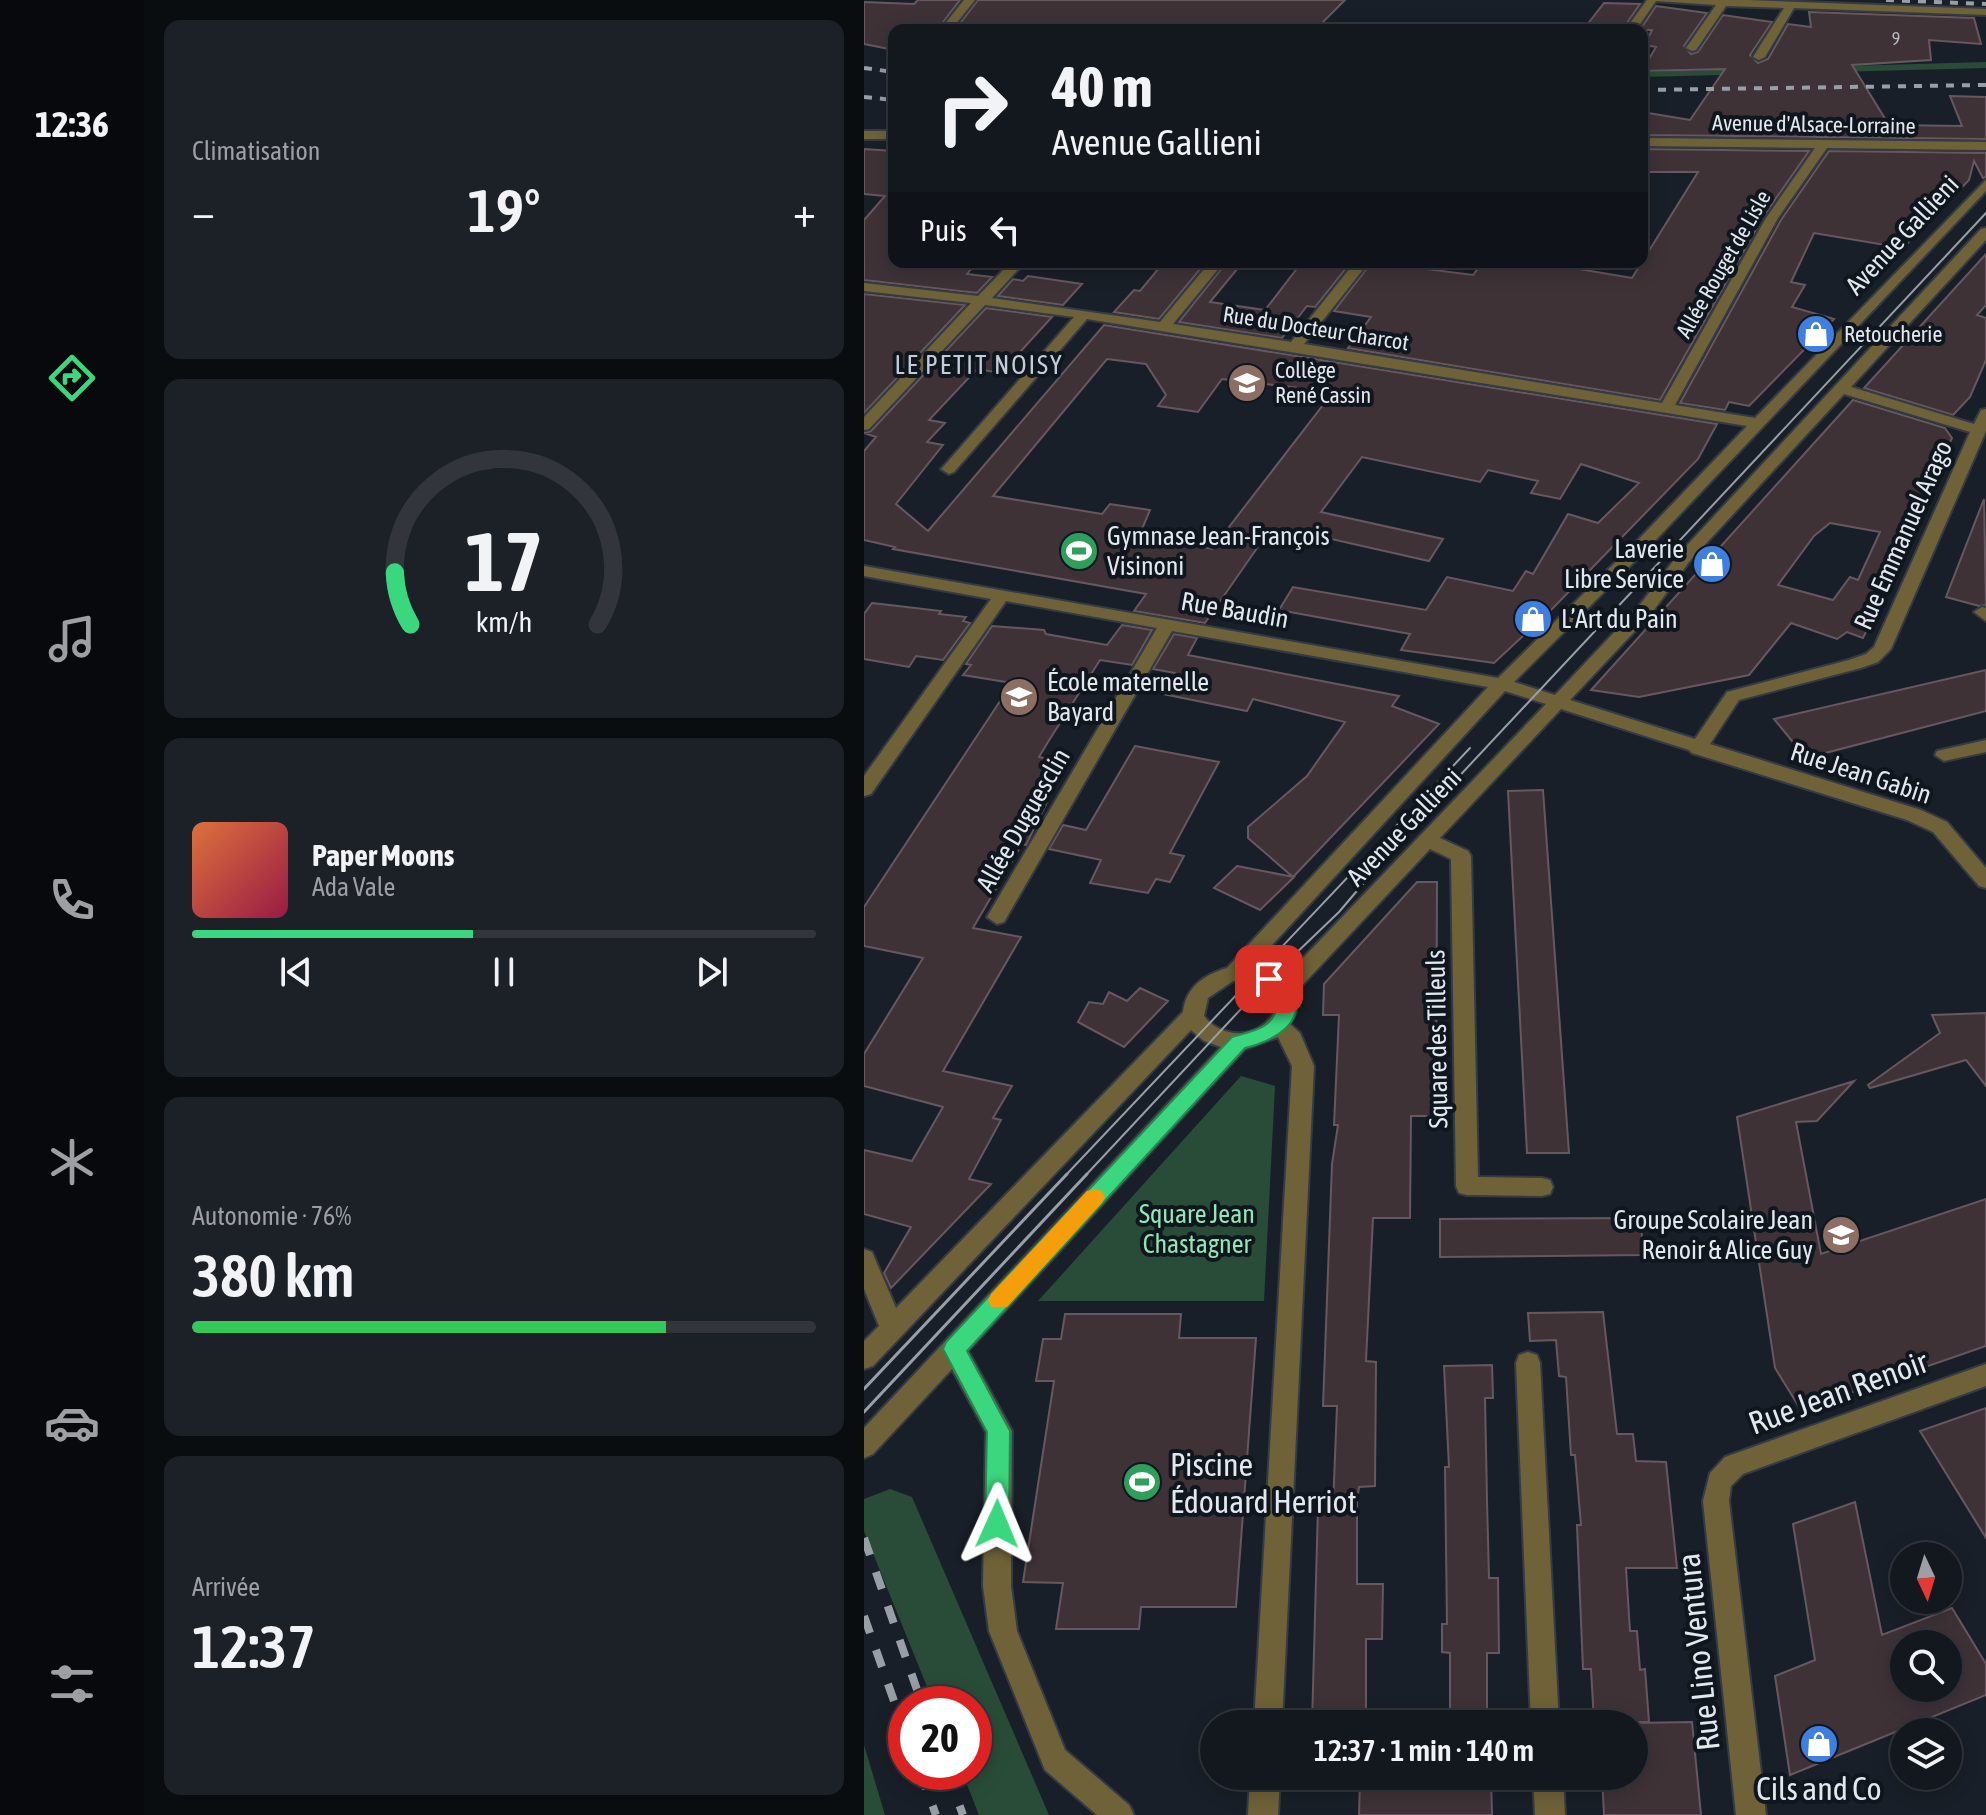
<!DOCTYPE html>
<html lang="fr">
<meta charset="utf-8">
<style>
:root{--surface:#13171e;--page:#1c2027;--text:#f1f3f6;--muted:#9d9fa4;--line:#32363c;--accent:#3bd77f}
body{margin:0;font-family:"Asap Condensed",sans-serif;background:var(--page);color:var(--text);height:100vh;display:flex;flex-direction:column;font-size:30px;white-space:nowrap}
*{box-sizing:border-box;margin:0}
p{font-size:26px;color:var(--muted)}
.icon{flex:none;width:44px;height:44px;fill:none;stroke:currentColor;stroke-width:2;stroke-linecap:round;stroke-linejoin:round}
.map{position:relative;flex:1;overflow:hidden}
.panel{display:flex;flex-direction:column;gap:20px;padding:20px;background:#0a0d10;width:720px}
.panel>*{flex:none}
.guide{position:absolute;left:24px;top:24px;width:760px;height:244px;border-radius:16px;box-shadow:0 4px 20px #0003,0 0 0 2px var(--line);background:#13171e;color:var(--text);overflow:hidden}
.needle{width:52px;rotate:176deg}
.buttons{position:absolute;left:1026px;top:1542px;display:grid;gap:16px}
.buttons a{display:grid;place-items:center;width:72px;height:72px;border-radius:50%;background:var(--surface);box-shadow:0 4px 20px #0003,0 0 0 2px var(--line);font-size:40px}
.speed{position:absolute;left:24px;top:1686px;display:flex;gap:16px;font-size:40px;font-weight:700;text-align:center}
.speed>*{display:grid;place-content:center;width:104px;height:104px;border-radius:50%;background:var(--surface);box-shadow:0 4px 20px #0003,0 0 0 2px var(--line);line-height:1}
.speed .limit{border:12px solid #d22;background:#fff;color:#111}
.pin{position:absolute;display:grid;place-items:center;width:68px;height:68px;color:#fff;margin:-34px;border-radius:16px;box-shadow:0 4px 12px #0006}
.me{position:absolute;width:88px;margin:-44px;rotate:1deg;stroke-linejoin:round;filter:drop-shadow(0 0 6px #0008)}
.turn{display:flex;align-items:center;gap:28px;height:168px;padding:0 32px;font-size:36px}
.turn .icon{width:104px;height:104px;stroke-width:2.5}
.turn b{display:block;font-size:56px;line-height:68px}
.then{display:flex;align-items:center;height:76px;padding:0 32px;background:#0003;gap:16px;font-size:30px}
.big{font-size:60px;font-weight:600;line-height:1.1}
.panel .widget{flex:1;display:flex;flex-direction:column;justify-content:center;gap:12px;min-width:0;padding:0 28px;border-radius:16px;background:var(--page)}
.panel .dial{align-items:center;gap:0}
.dial svg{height:208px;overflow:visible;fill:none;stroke:var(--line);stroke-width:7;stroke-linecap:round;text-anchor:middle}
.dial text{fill:var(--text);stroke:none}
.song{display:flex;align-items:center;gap:24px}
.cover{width:96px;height:96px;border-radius:12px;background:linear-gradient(135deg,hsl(20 70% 55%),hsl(340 70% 35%))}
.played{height:8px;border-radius:4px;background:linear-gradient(90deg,var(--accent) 45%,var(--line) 45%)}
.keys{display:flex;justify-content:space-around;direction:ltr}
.heat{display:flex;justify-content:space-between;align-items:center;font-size:44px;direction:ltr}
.charge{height:12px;border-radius:6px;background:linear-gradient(90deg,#34c759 76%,var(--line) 0)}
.trip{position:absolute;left:336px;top:1710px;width:448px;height:80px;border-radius:40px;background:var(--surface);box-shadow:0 4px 20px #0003,0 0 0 2px var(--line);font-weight:600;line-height:80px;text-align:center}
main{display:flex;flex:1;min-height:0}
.menu{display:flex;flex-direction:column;width:144px;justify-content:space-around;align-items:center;background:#08090c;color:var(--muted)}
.menu .icon{width:56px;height:56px}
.menu .current{color:var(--accent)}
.menu b{font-size:36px;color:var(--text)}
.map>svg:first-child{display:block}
</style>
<main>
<nav class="menu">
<b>12:36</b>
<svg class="icon current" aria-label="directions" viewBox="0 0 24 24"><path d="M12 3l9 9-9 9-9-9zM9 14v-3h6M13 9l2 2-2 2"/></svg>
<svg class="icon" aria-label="music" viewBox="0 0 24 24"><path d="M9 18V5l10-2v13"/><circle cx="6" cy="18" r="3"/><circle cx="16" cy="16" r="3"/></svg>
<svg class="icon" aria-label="phone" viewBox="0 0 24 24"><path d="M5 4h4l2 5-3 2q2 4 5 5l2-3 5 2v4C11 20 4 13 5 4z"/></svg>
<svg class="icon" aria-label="climate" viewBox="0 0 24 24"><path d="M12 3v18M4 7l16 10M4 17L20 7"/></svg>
<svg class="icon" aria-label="car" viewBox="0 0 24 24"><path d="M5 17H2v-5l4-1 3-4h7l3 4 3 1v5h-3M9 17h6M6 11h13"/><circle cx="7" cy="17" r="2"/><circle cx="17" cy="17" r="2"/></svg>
<svg class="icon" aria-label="filters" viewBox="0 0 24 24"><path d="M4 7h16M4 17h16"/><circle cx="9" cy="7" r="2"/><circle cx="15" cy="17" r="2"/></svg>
</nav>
<section class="panel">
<div class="widget"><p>Climatisation</p>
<div class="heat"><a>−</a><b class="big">19°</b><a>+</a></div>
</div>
<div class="widget dial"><svg viewBox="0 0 100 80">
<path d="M14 69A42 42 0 1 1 86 69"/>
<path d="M14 69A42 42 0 0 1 8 49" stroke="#3bd77f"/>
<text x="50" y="56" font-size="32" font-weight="700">17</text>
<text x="50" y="72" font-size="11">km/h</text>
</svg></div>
<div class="widget">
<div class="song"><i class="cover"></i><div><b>Paper Moons</b><p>Ada Vale</p></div></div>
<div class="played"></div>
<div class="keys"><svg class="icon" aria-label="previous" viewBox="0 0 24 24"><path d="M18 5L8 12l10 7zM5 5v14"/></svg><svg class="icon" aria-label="pause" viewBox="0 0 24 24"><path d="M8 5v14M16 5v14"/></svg><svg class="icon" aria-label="next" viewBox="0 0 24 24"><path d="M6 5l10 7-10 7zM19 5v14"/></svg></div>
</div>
<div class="widget"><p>Autonomie · 76%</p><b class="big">380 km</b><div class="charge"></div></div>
<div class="widget"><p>Arrivée</p><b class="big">12:37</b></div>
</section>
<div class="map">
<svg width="1122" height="1815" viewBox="0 0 1122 1815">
<rect width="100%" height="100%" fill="#191f28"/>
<path fill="#294c38" d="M1122,62V68L778,77V72Z
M377,1076L411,1086L400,1301H174Z
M26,1489L48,1497L185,1815H115L98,1772H110V1704H70L0,1531V1499Z
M0,1745L21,1815H0Z"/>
<path fill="#3e3237" stroke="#66585e" stroke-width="2" fill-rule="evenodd" d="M54,0H96L73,30H30V50L0,44V2L50,4Z
M114,0H481L451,30H91Z
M740,3L776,4L758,30H719Z
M792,6L843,13L820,46L827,54L834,52L859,15L908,22L886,55L894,63L904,59L924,24L947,27L945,12L1110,18L1117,44L1065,40L1067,60L988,65L1025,125L1098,126L1086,96L1122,97V139L778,135V112L826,120L861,69L778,71L792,47L781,45L788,30H776Z
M0,149L30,151V262L107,269L103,274L128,277L113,293L0,280V220L21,196L0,194Z
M778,149L945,151L899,217L796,400L484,348L507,317L470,311L508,262L609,275L619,262H673L768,278L834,172H778Z
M965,151L1122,153V177L1119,178L1110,161L1105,180L1039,248L950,233L927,282L941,285L928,307L970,319L885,406L865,402L861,410L816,403L917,220Z
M1122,254V305L1113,315L1122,318V360L1106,397L1089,415L1000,388Z
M300,262H342L295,319L250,312L270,290L276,291Z
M363,262H379L346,302L401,310L438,262H487L451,307L443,306L418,338L315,322Z
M164,276L218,284L199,305L134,296L149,279L159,281Z
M0,294L101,305L0,413Z
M122,308L188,317L137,373L113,369L65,420L81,423L63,442L79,445L32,504L64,531L240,325L853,424L834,459L689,608L630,663L537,650L546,634L415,610L429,587L562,610L583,577L649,591L662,571L669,574L704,514L734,523L775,483L717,464L696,499L667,493L674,481L624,470L616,482L498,457L457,512L579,539L565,561L441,533L430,548L398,541L341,623L270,611L282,594L29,549L31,547L0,540V451L12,437L0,433L7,431ZM243,359L282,364L302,395L294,406L334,412L358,379L469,392L348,549L298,539L302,533L278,529L286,510L246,504L238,514L129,496Z
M989,400L1081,428L1088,438L1017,588L1022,590L999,638L983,632L973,639L927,623L885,675L775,697L727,690ZM966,523L1016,532L994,580L986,577L969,600L914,585L950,536Z
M1120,499L1122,605L1115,606L1082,597Z
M8,603L77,611L75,614L102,617L99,621L106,623L79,660L52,656L45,667L0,659V614Z
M258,625L288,630L268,665L236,660L184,742L175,757L185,759L190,775L179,795L186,796L162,845L158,844L109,928L157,937L79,1071L148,1086L129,1118L137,1120L105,1179L127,1184L27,1288L20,1273L47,1227L0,1214V1150L48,1161L79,1107L0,1086V1054L59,958L0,946V907L148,683L99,675L107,665L102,664L128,626L180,630L182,634L243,645Z
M310,634L333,638L324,655L535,696L528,706L575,724L429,877L384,838V827L443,776L481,722L389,699L383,711L299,694L311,673L289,669Z
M1122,670V711L942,758L910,719Z
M271,746L355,762L306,853L320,856L306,882L292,879L284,893L226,883L237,860L185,849L199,825L222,830Z
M679,790L705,1153H663L644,791Z
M373,866L430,877L396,910L350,888Z
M553,882H573L572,1116H547L546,1218H509L502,1361L512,1362L511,1486L495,1487L493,1500V1584H519L518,1639H502V1724H448L454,1507H469L473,1406H459L468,1164L474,1125H470L475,1015H459L460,984Z
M276,988L304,1001L260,1047L214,1022L225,1002L239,1004L245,992L263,1001Z
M1122,1013V1086L1102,1060L1006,1088L1004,1085L1076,1033L1068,1015Z
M990,1081L953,1121L932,1122L957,1254L1122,1199V1346L937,1410L911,1368L873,1117Z
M776,1218L780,1255L576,1257V1219Z
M739,1312L753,1434H769L772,1461L802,1462L813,1568H762L766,1631H773L776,1670L781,1669L785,1722H730L727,1669H719L713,1525H717L711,1455H707L702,1377L695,1376L692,1340L666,1341L664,1313Z
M201,1314H317L315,1338H392L372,1607H277L275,1629H192L199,1583L159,1582L190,1381H172L179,1339H197Z
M628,1365L629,1398H621L623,1500L625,1578H634L635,1653H623V1724H586V1653L578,1652V1624H583L581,1467H585L580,1366Z
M1122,1408V1538L1056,1431Z
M991,1502L1018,1635L1088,1608L1122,1664V1695L926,1775L911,1676L951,1660L929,1524ZM1040,1644H1084V1688H1040Z
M828,1722L837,1815H740L738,1776H770V1723Z
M531,1776H627L628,1815H495L496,1779Z"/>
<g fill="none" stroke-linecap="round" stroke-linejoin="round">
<g stroke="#353b44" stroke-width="4">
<path id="minor" d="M100,0H111L87,30H76Z
M783,0H883L1122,9V15L930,8L901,57L895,60L889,57L920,8L862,6L832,50L828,51L822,48L852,5L792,1L772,30H761Z
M0,131H30V139H0Z
M778,138L1122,142V150L963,148L914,218L811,405L891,418L1122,180V191L786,546L650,682L691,695L775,606L813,556L1117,229L1122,228V240L987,387L1110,424L1117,410L1122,409V431L1027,649L1014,662L997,668L875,700L846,744L1057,810L1083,822L1122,868V888L1115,886L1069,832L1043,820L828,753L825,750L697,709L576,838L604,851L607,856L614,1177L678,1178L686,1180L689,1187L686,1194L678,1196L603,1195L595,1193L592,1186L587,859L566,849L430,994L432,1012L426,1024L436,1033L450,1066L418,1724H390L428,1066L414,1037L381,1049L104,1351L148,1431L147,1586L153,1631L201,1750L265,1805L270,1815H233L181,1770L125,1631L119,1586L122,1432L88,1369L9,1454L0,1458V1428L357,1047L340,1041L327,1030L9,1366L0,1369V1341L15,1326L0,1289V1249L8,1252L32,1308L319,1012C322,987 340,975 363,968L624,687L308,631L140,922L133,924L123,917L293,628L142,601L7,794L0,796V776L127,599L0,576V566L634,678L774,540L883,426L223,319L90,472L85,474L77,469L80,466L210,317L121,305L5,429L0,430V417L107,303L0,291V283L114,296L147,262H161L128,298L296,322L346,262H360L309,324L427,342L491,262H505L440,344L798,403L902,218L951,148L778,146ZM980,394L1106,432L1010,647L1002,654L985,660L863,692L831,739L706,700L787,614L825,562ZM641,691L682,704L419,979L388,967ZM369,981L391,982L409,995L410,1012C396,1039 358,1040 340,1016L344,998Z
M1118,607L1122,608V621L1110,612Z
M1122,740V752L1080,761L1071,755L1073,751Z
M664,1352L673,1355L676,1363L695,1724H667L652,1363L655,1355Z
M1122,1364V1386L879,1474L867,1486L865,1501L902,1815H872L839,1501L846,1473L861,1457Z
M386,1776H416L414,1815H384Z
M669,1776H699L701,1815H671Z"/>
</g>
<use href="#minor" fill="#6f6238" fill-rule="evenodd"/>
<path stroke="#999fa6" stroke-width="2" d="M201,1176L606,748
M221,1176L405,979L475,912L543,832L1122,213"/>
<path stroke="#999fa6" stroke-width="3" d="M0,1389L203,1174
M0,1412L223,1174"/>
<path stroke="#999fa6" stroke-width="4" stroke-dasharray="8 8" stroke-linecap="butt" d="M1022,0L1122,4
M0,68L30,72
M778,90L1122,85
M0,97L30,100"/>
<path stroke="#999fa6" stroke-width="8" stroke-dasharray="18 18" stroke-linecap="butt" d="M0,1538L58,1704
M0,1616L42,1735
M56,1772L72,1815
M83,1772L99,1815"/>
</g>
<path fill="#3bd77f" stroke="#268c53" stroke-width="2" d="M405,972C414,975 418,982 424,989C449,1020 408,1042 381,1048L103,1351L146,1431L145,1524L142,1532L133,1535L125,1532L121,1524L123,1432L79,1349L82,1342L368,1037C388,1031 413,1028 413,1002L396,979Z"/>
<path fill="#f59e0b" d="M231,1189L238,1191L241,1197L238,1203L143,1307H127L124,1300L127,1294L223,1191Z"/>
<defs>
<g id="shop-disc" transform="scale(2)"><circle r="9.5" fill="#3f7fe0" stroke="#10161e"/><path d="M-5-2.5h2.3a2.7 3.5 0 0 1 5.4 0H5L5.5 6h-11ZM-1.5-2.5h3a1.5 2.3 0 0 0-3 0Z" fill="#fff"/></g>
<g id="school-disc" transform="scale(2)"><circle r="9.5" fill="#8d6e63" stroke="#10161e"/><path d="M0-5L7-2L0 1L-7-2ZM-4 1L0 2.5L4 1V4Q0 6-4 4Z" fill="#fff"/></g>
<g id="stadium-disc" transform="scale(2)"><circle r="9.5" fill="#2e9e5b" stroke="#10161e"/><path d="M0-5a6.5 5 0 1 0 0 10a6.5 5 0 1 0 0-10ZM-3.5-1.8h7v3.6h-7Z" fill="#fff"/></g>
</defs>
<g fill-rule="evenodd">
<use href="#shop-disc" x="952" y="334"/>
<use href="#school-disc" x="383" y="383"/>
<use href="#stadium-disc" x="215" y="551"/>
<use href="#shop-disc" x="848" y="564"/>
<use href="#shop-disc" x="669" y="619"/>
<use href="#school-disc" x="155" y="697"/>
<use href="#school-disc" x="977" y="1235"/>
<use href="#stadium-disc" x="278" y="1482"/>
<use href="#shop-disc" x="955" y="1744"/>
</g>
<g text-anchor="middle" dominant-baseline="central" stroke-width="8" stroke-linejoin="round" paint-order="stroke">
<g font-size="18" fill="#babac0">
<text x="1032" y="38">9</text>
</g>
<g font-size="22" fill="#e3e8ee" stroke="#10161e">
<text transform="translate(950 124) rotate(1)">Avenue d'Alsace-Lorraine</text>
<text transform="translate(859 264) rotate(-60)">Allée Rouget de Lisle</text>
<text transform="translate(452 328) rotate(9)">Rue du Docteur Charcot</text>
</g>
<g font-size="22" fill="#e3e8ee" stroke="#10161e" text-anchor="start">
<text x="980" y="334">Retoucherie</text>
<text x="411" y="370">Collège<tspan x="411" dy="25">René Cassin</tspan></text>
</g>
<g font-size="26" fill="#e3e8ee" stroke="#10161e">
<text transform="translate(1038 235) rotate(-47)">Avenue Gallieni</text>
<text transform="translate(1039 535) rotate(-66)">Rue Emmanuel Arago</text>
<text transform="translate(371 610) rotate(10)">Rue Baudin</text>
<text transform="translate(997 773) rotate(18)">Rue Jean Gabin</text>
<text transform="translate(159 820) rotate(-60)">Allée Duguesclin</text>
<text transform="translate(540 827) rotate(-46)">Avenue Gallieni</text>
<text transform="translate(573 1039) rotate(-91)">Square des Tilleuls</text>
</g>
<g font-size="26" letter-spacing="2" fill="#c4ccd9" stroke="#10161e">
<text x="115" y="365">LE PETIT NOISY</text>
</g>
<g font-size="26" fill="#e3e8ee" stroke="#10161e" text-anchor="start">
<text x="243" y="536">Gymnase Jean-François<tspan x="243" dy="30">Visinoni</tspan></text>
<text x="820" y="549" text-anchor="end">Laverie<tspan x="820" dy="30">Libre Service</tspan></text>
<text x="697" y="619">L’Art du Pain</text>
<text x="183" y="682">École maternelle<tspan x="183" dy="30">Bayard</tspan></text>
<text x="949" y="1220" text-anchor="end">Groupe Scolaire Jean<tspan x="949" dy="30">Renoir &amp; Alice Guy</tspan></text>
</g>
<g font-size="26" fill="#90e6b4" stroke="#10161e">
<text x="333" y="1214">Square Jean<tspan x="333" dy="30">Chastagner</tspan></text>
</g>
<g font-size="32" fill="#e3e8ee" stroke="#10161e">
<text transform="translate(974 1392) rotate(-20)">Rue Jean Renoir</text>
<text transform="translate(834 1652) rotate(-96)">Rue Lino Ventura</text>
</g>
<g font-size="32" fill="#e3e8ee" stroke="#10161e" text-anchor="start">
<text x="306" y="1464">Piscine<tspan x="306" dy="37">Édouard Herriot</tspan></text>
<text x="955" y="1788" text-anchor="middle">Cils and Co</text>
</g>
</g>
</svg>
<div class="buttons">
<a><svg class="needle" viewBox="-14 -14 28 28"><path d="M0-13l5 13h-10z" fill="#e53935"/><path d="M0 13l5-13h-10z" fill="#9d9fa4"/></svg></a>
<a><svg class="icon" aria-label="search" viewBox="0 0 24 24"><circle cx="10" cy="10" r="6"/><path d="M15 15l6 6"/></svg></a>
<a><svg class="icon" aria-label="layers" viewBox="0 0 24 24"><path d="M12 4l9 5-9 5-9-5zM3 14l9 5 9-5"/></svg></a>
</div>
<div class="speed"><div class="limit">20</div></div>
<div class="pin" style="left:405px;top:979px;background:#d93025"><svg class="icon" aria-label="arrive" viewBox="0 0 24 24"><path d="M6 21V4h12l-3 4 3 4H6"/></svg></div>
<svg class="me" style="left:133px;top:1524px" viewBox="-20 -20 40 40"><path d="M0-17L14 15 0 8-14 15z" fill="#3bd77f" stroke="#fff" stroke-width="4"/></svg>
<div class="trip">12:37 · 1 min · 140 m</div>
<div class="guide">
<div class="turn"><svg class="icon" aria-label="right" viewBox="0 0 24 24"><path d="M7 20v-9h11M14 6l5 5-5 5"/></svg><div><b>40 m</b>Avenue Gallieni</div></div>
<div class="then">Puis<svg class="icon" aria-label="left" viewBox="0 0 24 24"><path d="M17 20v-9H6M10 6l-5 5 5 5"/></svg></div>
</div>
</div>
</main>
